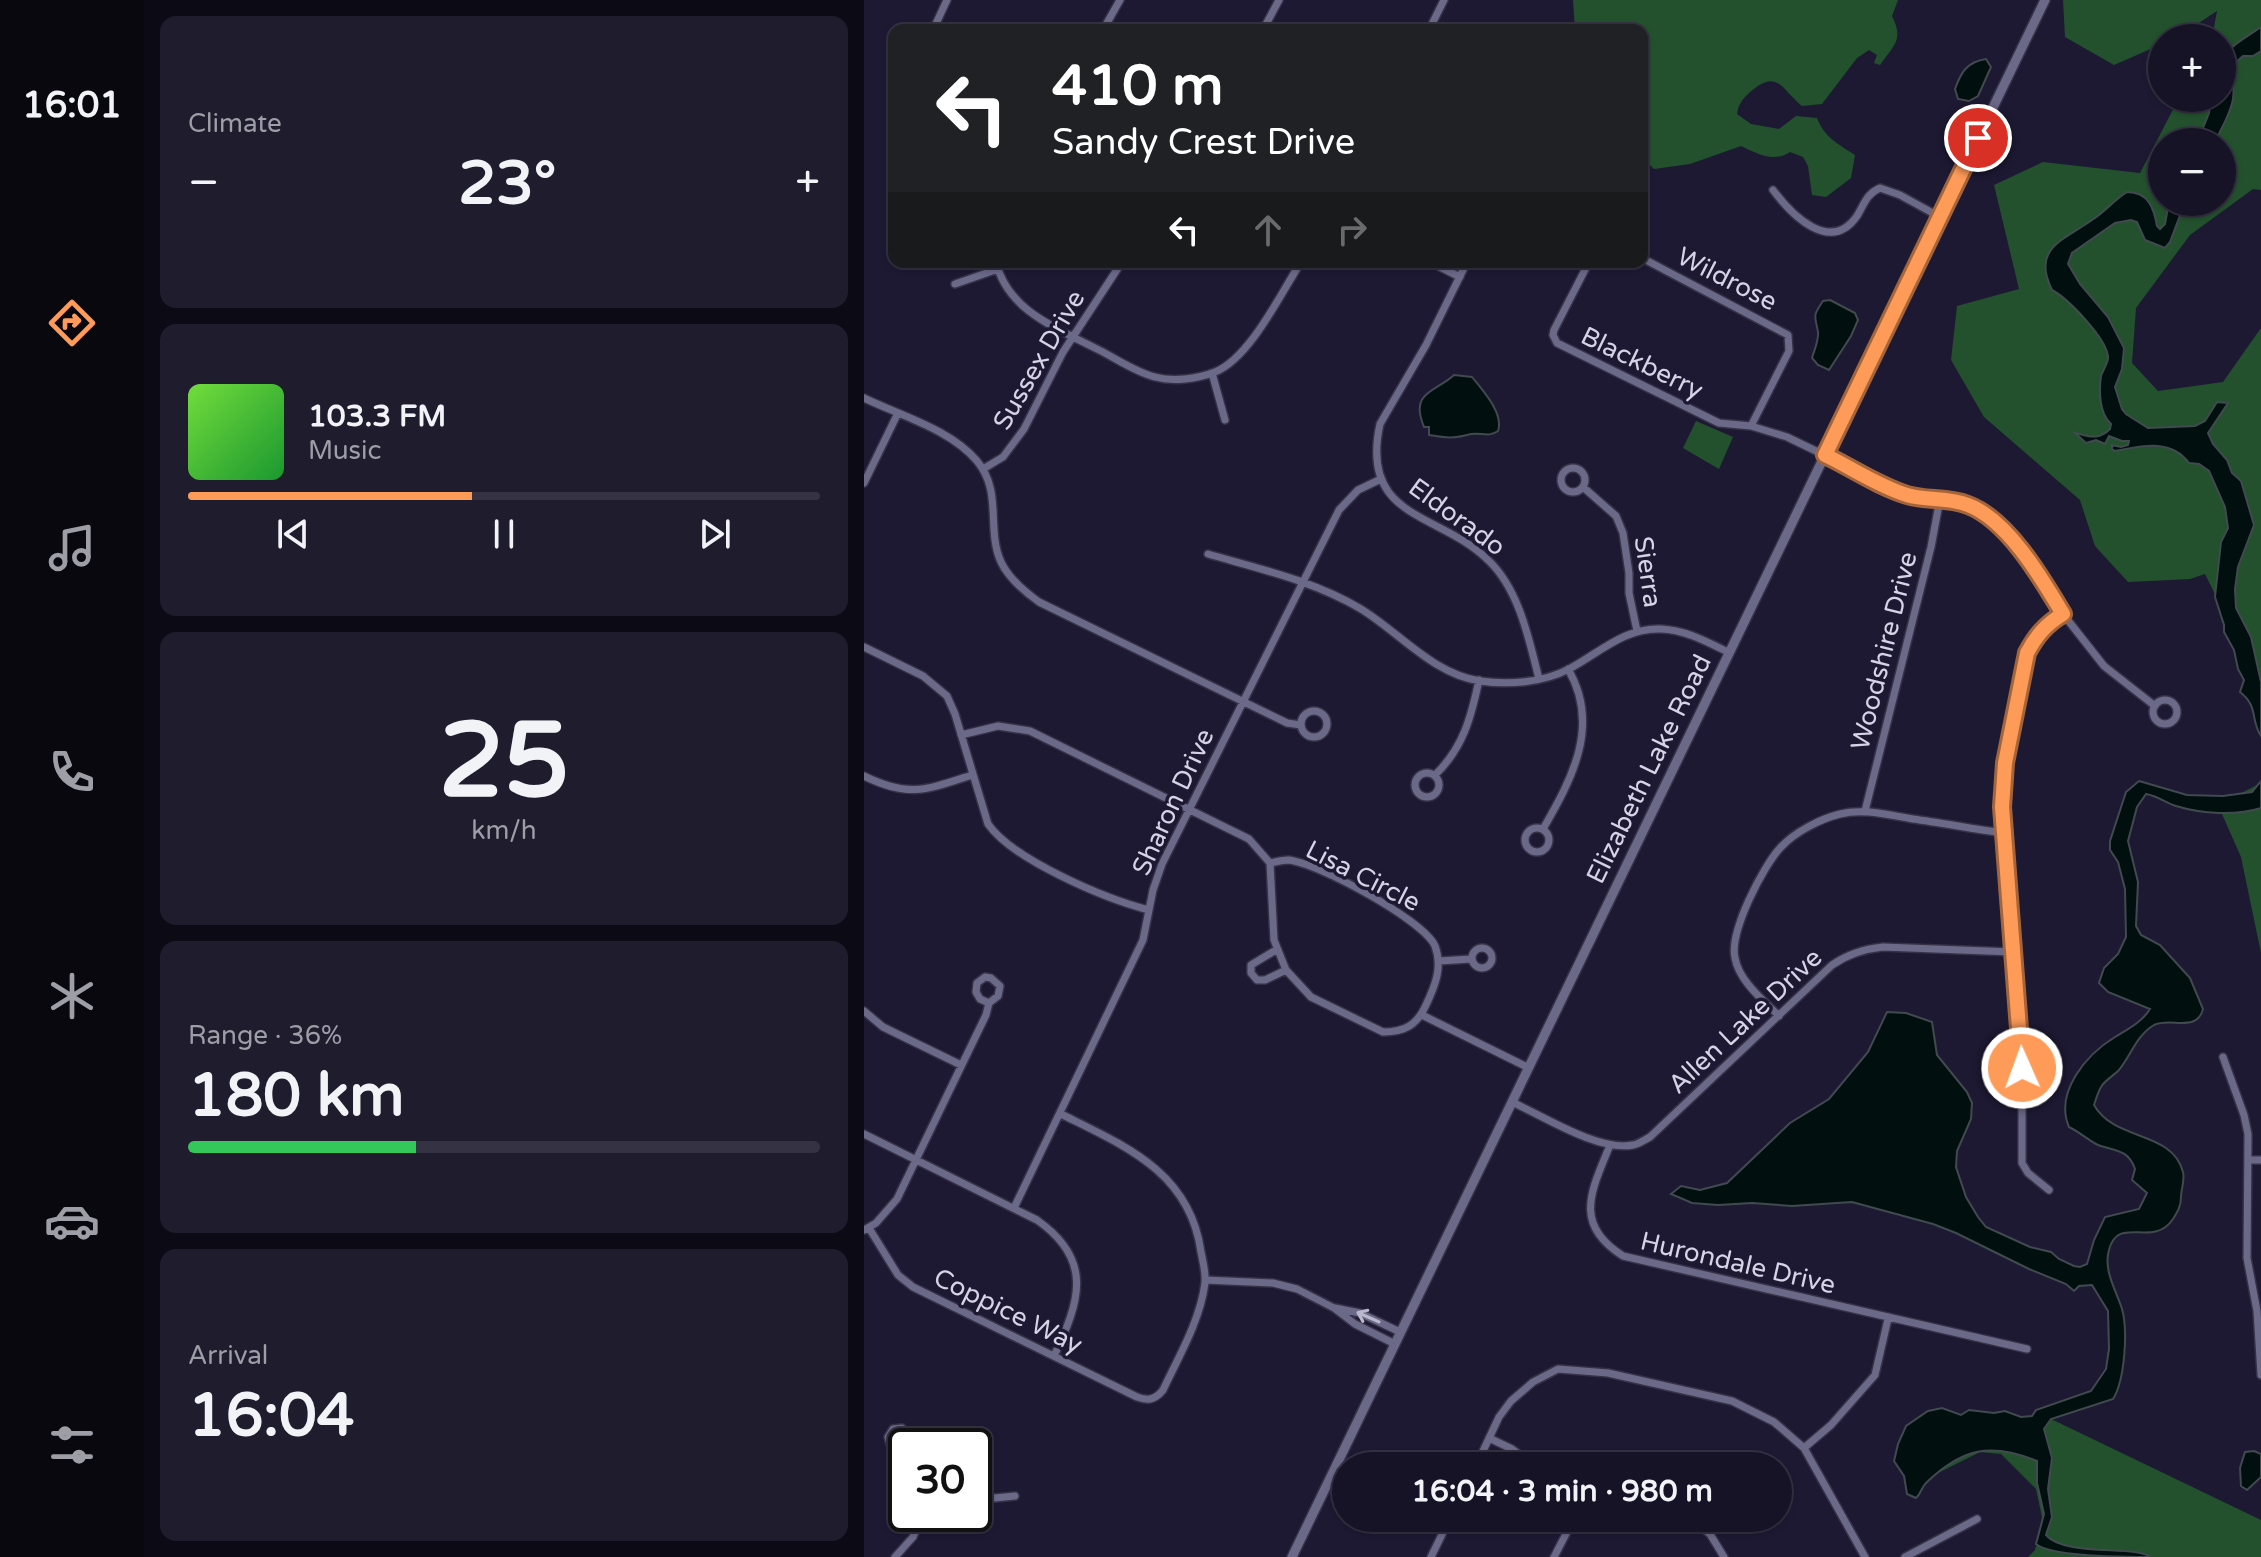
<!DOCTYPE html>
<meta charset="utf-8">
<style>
:root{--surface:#161326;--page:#1f1c2e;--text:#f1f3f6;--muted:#9e9ea7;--line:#353243;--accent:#fe9b59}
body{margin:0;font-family:"Varela Round",sans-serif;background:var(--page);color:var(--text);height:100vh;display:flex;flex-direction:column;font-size:30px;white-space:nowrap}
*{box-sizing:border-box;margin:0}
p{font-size:26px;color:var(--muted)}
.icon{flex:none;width:44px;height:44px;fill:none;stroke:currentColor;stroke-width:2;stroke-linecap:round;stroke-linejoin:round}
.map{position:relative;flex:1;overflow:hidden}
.drawer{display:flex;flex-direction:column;gap:16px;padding:16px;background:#0c0a15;width:720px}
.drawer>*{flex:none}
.hud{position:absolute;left:24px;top:24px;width:760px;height:244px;border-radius:16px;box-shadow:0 2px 6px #0004,0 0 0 2px var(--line);background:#202124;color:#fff;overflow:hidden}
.controls{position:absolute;left:1284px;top:24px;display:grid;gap:16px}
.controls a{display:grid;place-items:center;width:88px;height:88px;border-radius:50%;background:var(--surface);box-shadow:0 2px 6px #0004,0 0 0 2px var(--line);font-size:40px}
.speed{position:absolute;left:24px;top:1428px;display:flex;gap:16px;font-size:40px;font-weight:700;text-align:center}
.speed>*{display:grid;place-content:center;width:104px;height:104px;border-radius:50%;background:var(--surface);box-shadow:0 2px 6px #0004,0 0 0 2px var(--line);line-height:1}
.speed .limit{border:4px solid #111;border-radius:12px;background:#fff;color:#111}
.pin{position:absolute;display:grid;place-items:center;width:68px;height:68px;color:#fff;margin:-34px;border:4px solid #fff;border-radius:50%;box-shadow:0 2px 8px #0007}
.me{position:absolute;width:88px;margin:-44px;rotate:358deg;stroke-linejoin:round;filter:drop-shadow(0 0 6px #0008)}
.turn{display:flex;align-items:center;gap:28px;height:168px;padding:0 32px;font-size:36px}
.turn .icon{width:104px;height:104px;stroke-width:2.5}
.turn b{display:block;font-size:56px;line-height:68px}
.lanes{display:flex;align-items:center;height:76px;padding:0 32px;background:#0003;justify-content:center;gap:40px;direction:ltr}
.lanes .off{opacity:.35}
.big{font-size:60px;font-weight:700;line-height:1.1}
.drawer .tile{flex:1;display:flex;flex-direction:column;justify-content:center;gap:12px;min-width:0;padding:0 28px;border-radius:16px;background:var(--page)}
.drawer .dial{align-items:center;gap:0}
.dial b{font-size:104px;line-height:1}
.song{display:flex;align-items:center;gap:24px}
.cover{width:96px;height:96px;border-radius:12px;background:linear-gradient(135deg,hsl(100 70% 55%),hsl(130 70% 35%))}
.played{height:8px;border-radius:4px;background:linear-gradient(90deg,var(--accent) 45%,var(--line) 45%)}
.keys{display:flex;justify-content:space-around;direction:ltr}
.heat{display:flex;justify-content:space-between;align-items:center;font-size:44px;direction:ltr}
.charge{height:12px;border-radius:6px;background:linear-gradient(90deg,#34c759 36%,var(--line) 0)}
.trip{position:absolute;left:468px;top:1452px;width:460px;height:80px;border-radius:40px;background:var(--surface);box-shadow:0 2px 6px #0004,0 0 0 2px var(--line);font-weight:700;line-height:80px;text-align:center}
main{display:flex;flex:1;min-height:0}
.tabs{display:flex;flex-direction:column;width:144px;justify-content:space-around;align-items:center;background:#09080f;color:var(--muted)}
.tabs .icon{width:56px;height:56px}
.tabs .on{color:var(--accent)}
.tabs b{font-size:36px;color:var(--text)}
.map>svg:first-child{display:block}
</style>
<main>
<nav class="tabs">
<b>16:01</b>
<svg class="icon on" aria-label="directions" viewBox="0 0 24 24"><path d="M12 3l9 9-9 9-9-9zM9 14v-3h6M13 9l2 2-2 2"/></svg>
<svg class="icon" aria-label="music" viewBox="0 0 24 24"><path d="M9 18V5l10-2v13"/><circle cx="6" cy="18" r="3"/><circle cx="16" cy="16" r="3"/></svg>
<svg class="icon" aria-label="phone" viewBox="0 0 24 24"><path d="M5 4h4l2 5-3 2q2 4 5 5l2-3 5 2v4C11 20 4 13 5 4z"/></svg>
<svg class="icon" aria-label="climate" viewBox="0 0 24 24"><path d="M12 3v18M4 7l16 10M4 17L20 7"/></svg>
<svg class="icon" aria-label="car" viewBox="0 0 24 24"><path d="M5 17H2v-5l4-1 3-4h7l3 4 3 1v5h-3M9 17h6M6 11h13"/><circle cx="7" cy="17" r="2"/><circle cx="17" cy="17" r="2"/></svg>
<svg class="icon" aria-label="filters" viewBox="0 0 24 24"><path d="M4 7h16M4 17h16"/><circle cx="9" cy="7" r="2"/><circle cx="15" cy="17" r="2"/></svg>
</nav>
<section class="drawer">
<div class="tile"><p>Climate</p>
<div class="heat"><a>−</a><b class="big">23°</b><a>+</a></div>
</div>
<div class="tile">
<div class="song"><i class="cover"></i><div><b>103.3 FM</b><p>Music</p></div></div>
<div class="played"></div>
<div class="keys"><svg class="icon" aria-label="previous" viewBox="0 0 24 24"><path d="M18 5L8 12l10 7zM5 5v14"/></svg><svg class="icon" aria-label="pause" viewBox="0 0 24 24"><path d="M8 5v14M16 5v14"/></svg><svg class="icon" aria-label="next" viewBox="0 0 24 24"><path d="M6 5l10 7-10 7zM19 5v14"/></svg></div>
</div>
<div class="tile dial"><b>25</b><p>km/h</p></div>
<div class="tile"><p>Range · 36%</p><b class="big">180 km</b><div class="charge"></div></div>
<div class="tile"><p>Arrival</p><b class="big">16:04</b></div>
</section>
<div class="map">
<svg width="1397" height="1557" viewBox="0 0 1397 1557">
<rect width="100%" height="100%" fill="#1d1933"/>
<path fill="#23512d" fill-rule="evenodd" d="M709,0H1034L1028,16C1040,40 1030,45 1016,65L1010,63L1013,55L1005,50L993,58L958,104L938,106C917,89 914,68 886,92C878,100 875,103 873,114L887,124L915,129L932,116L953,118C960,137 974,144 991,155L987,178L962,197L948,195L944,166L939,157L926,152C909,163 894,154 877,146L826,164L790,169L778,157L781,145L778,132V30H711Z
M1199,0H1397V190L1389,189L1326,235L1272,308L1268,363L1294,391L1359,382L1397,328V719L1387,667L1341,574L1326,579L1264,582L1231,546L1216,500L1120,417L1087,360L1093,306L1155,289L1130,185L1179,162L1276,173L1315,98H1358V38H1348L1353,11L1312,38H1298V44L1250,65L1201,37ZM1298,142H1358V202H1298Z
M832,421L869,437L855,469L819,448Z
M1397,783V953L1377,857L1354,805Z
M1185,1418L1397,1520V1557H1164L1171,1550L1179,1522L1172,1489L1137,1454L1116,1452L1060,1480L1062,1426Z"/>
<path fill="#020f0f" stroke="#414a4f" stroke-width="2" d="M1397,27V51L1389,56H1379L1372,62L1373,66C1366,78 1371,87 1369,99C1367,111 1357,131 1350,142H1326L1335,138L1345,113L1347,98H1358C1358,50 1356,54 1397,27Z
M1122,59L1127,67L1114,96L1105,101L1094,99L1091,89C1097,72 1103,62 1122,59Z
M1263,192C1285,192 1290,209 1293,226L1296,229L1301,224L1305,202H1321L1306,242L1301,248L1281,240L1273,222L1267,220L1251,223L1208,253L1204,264L1216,284L1244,317L1260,348L1258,369L1251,387L1258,409L1262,414L1284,428L1331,426L1341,421L1353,402L1364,403L1344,433L1349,444L1363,460L1368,473L1377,481L1390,525L1374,567L1371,589L1372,608L1387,637L1397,682V736C1386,719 1395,707 1376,692L1380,680L1374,669L1370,650L1360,632V625L1351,597L1357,542L1364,528L1361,507L1345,471L1335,464L1325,463C1307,438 1277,446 1251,451L1248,449V445L1257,447L1264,445L1265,441H1258L1245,436L1241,444L1232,440L1222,443L1211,433C1225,436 1234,441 1246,429L1247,424C1235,414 1235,390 1237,376C1239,370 1244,363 1244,358C1244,339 1203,298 1188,290C1167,248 1200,240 1228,220C1241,212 1250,200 1263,192Z
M966,300L991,313L994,320L987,336L965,370L954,365L948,358C950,351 955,340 954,332C951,315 948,317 959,301Z
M590,375L608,377C619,391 640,413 634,431C624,438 617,432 607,434C589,439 583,438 565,435V427H560C545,391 572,392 590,375Z
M1275,781L1323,795L1359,796L1388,792L1397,781V808C1372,816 1338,814 1312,806C1302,803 1294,796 1282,794L1273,807L1264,841L1274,882L1272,926L1277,935L1296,945L1326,978L1339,1009C1333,1033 1306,1017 1290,1025C1273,1035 1267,1055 1255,1070C1249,1076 1240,1081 1237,1087C1234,1092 1232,1099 1230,1105C1251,1142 1308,1130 1319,1172C1321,1181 1317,1189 1317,1197C1317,1206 1314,1211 1309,1219C1289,1249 1254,1214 1245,1250C1239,1270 1252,1290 1258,1309C1264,1330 1261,1380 1249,1399L1187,1419L1180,1429L1188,1458L1184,1489L1188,1517L1182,1535C1201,1557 1272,1545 1286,1557C1260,1557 1187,1557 1172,1544L1180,1514L1173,1483V1461C1127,1442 1098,1448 1062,1483C1057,1488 1057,1494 1052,1498L1043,1494L1040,1476L1030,1461L1034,1444L1042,1426L1064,1411L1078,1408L1097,1415L1105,1410L1130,1413L1141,1411L1157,1417L1168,1416L1172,1410L1227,1391L1242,1369L1245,1349L1244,1311L1228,1285L1215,1286L1210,1291L1202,1284L1165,1269L1092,1233L1069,1224L988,1202L928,1206L888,1203L854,1205L828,1203L807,1194L817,1186L836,1190L863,1183L926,1123L965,1099L1004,1052L1023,1012L1042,1013L1068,1022L1073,1055L1103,1092L1108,1103L1107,1119L1093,1151L1092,1167L1102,1197L1114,1217L1122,1227L1166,1247L1187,1252L1195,1259L1210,1266L1216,1267L1223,1264L1230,1240L1241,1217L1275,1209L1283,1193L1268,1180L1271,1169C1264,1149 1251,1151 1234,1145C1227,1142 1214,1131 1205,1127C1190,1092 1223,1054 1251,1037C1264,1029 1278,1022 1286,1009L1244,992L1235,983L1240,968L1254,954L1262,937L1261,889L1254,862L1246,850V841L1262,792Z
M1390,1451L1397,1454V1477L1383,1490L1377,1486L1376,1468L1381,1452Z"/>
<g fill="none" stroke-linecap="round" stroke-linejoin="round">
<g stroke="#353247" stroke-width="10">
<path id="minor" d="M69,30L83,0
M239,30L256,0
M399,30L415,0
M565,30L580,0
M909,190C927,214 966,255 993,216C1000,205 1002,194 1016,188L1036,195L1076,217
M778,258L924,335L925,351L887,426
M132,262C144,312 195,329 235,350C253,359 271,372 291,377C309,382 333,379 351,372C386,358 417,293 437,262
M566,262L596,277
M603,262L562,345L516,424C495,520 576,512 624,560C655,589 665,639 675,679
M725,262L690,330L689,335L693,343L855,423L887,426L923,437L1041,494L1092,501L1106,506L1123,516L1173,570L1199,614L1240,666L1291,706
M91,284L134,269
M348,373L361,420
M0,398C37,416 86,429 113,461C139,492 122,529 137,562C145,579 161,592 175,602L423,723L437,725
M697 480a12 12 0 1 1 24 0a12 12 0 1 1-24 0Z
M119,469L139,457L160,429L199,352L258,262
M0,483L33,415
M719,487L752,516L759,533L765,573V593L773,631
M344,554C396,569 450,581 497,609C536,633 569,674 616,681C644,685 678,683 705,669C735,653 761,627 797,629C822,630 843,642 866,653
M0,647L59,676L83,696L91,714L124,824C149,860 242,899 285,910
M1289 712a12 12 0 1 1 24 0a12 12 0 1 1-24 0Z
M437 724a13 13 0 1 1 26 0a13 13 0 1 1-26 0Z
M97,735L134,726L166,731L385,839L406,863L410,940L422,970L447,997L519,1032C541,1032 553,1025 562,1005C571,986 579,967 571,946C560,920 452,862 424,860C418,860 412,862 406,863
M551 785a12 12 0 1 1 24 0a12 12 0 1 1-24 0Z
M571,775C599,748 607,718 615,680
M0,776C45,798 62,790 108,775
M1001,811L1067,547L1076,499
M661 840a12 12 0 1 1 24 0a12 12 0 1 1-24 0Z
M679,829C708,779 737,725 704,669
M608 958a10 10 0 1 1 20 0a10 10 0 1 1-20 0Z
M412,950L387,965V973L393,980H401L422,970
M575,961L607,959
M0,1011L19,1027L97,1065
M558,1015L665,1068
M915,1016C899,1000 875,981 871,958C865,932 899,866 917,847C931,832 956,819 976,814C1000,808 1024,815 1049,819C1079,823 1109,829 1140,833
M1359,1057L1380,1115L1384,1134L1383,1258L1393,1311L1397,1375
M648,1102C679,1116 735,1152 769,1145C775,1144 780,1140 786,1137L968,965C984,954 999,949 1019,947L1149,952
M0,1134L173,1220C230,1260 216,1301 190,1356
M746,1145C728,1190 708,1224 759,1256L1163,1349
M1385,1160H1397
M1185,1190L1164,1173L1158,1163V1048L1138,807L1141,763L1163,653C1172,636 1182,624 1199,614
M150,1208L279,940L289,890L298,864L475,510L494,490L517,479
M5,1228L34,1275L49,1287L273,1397C284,1401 291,1400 299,1390C315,1356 336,1321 341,1283C342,1273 339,1262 337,1252C326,1172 261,1146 197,1114
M0,1230L12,1223L33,1199L122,1015L125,1003L134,996L136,986L127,978L121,977L113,983L112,992L116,999L125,1003
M341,1280L409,1283L433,1289L470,1308L491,1324L531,1344
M471,1308L496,1313L536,1332
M625,1438L648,1449L671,1466
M40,1447L34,1449L26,1444L24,1437L29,1429L38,1428L45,1438L40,1447L42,1450
M940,1448L967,1425L1011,1375L1024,1319
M612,1466L635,1417L647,1401L669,1382L694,1369L744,1373L868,1401L910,1422L940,1448L1001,1557
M110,1495L131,1498L151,1496
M826,1518L846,1534L860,1557
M31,1557L49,1537L59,1514
M567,1557L586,1518
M690,1557L704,1530L715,1518
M1041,1557L1113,1519"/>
</g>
<g stroke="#353247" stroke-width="12">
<path id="tertiary" d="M428,1557L1181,0"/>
</g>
<use href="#minor" stroke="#6b6988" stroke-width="7"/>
<use href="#tertiary" stroke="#6b6988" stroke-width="9"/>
</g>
<defs><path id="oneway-shaft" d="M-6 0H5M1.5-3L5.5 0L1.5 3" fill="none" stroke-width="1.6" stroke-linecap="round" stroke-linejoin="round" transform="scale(2)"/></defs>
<use stroke="#bab8ce" href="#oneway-shaft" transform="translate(504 1317) rotate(-156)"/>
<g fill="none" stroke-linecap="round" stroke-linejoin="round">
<g stroke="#a5653a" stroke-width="20">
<path id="route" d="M1114,138L961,455C988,468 1014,486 1043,495C1063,501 1084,497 1104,505C1144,520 1178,579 1199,614C1182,624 1172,636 1163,653L1141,763L1138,807L1158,1068"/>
</g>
<use href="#route" stroke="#fe9b59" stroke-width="14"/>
</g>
<g text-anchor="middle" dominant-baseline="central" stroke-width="7" stroke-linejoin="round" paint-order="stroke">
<g font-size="26" fill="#d5d3e5" stroke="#1d1933">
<text transform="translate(863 279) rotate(27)">Wildrose</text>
<text transform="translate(175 360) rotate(-60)">Sussex Drive</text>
<text transform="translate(778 363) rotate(26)">Blackberry</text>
<text transform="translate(593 517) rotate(36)">Eldorado</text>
<text transform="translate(784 572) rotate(82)">Sierra</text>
<text transform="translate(1020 651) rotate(-76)">Woodshire Drive</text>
<text transform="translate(785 769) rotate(-64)">Elizabeth Lake Road</text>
<text transform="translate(309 802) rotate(-65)">Sharon Drive</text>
<text transform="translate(499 876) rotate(27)">Lisa Circle</text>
<text transform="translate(881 1021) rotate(-43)">Allen Lake Drive</text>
<text transform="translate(874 1263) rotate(13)">Hurondale Drive</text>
<text transform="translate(144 1311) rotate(26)">Coppice Way</text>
</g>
</g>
</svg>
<div class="controls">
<a>+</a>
<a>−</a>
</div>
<div class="speed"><div class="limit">30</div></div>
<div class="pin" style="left:1114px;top:138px;background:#d93025"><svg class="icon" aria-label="arrive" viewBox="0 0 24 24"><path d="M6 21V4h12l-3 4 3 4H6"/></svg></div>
<svg class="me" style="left:1158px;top:1068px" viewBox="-20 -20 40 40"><circle r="17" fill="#fe9b59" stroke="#fff" stroke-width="3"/><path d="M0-11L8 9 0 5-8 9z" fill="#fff"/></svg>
<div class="trip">16:04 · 3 min · 980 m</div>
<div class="hud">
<div class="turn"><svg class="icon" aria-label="left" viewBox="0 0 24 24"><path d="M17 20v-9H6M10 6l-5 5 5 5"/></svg><div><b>410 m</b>Sandy Crest Drive</div></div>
<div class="lanes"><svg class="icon" aria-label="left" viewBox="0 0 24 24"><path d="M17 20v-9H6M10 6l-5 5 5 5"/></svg><svg class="icon off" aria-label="ahead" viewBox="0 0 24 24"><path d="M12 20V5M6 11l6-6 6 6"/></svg><svg class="icon off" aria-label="right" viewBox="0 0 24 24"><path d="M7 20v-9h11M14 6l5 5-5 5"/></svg></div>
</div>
</div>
</main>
